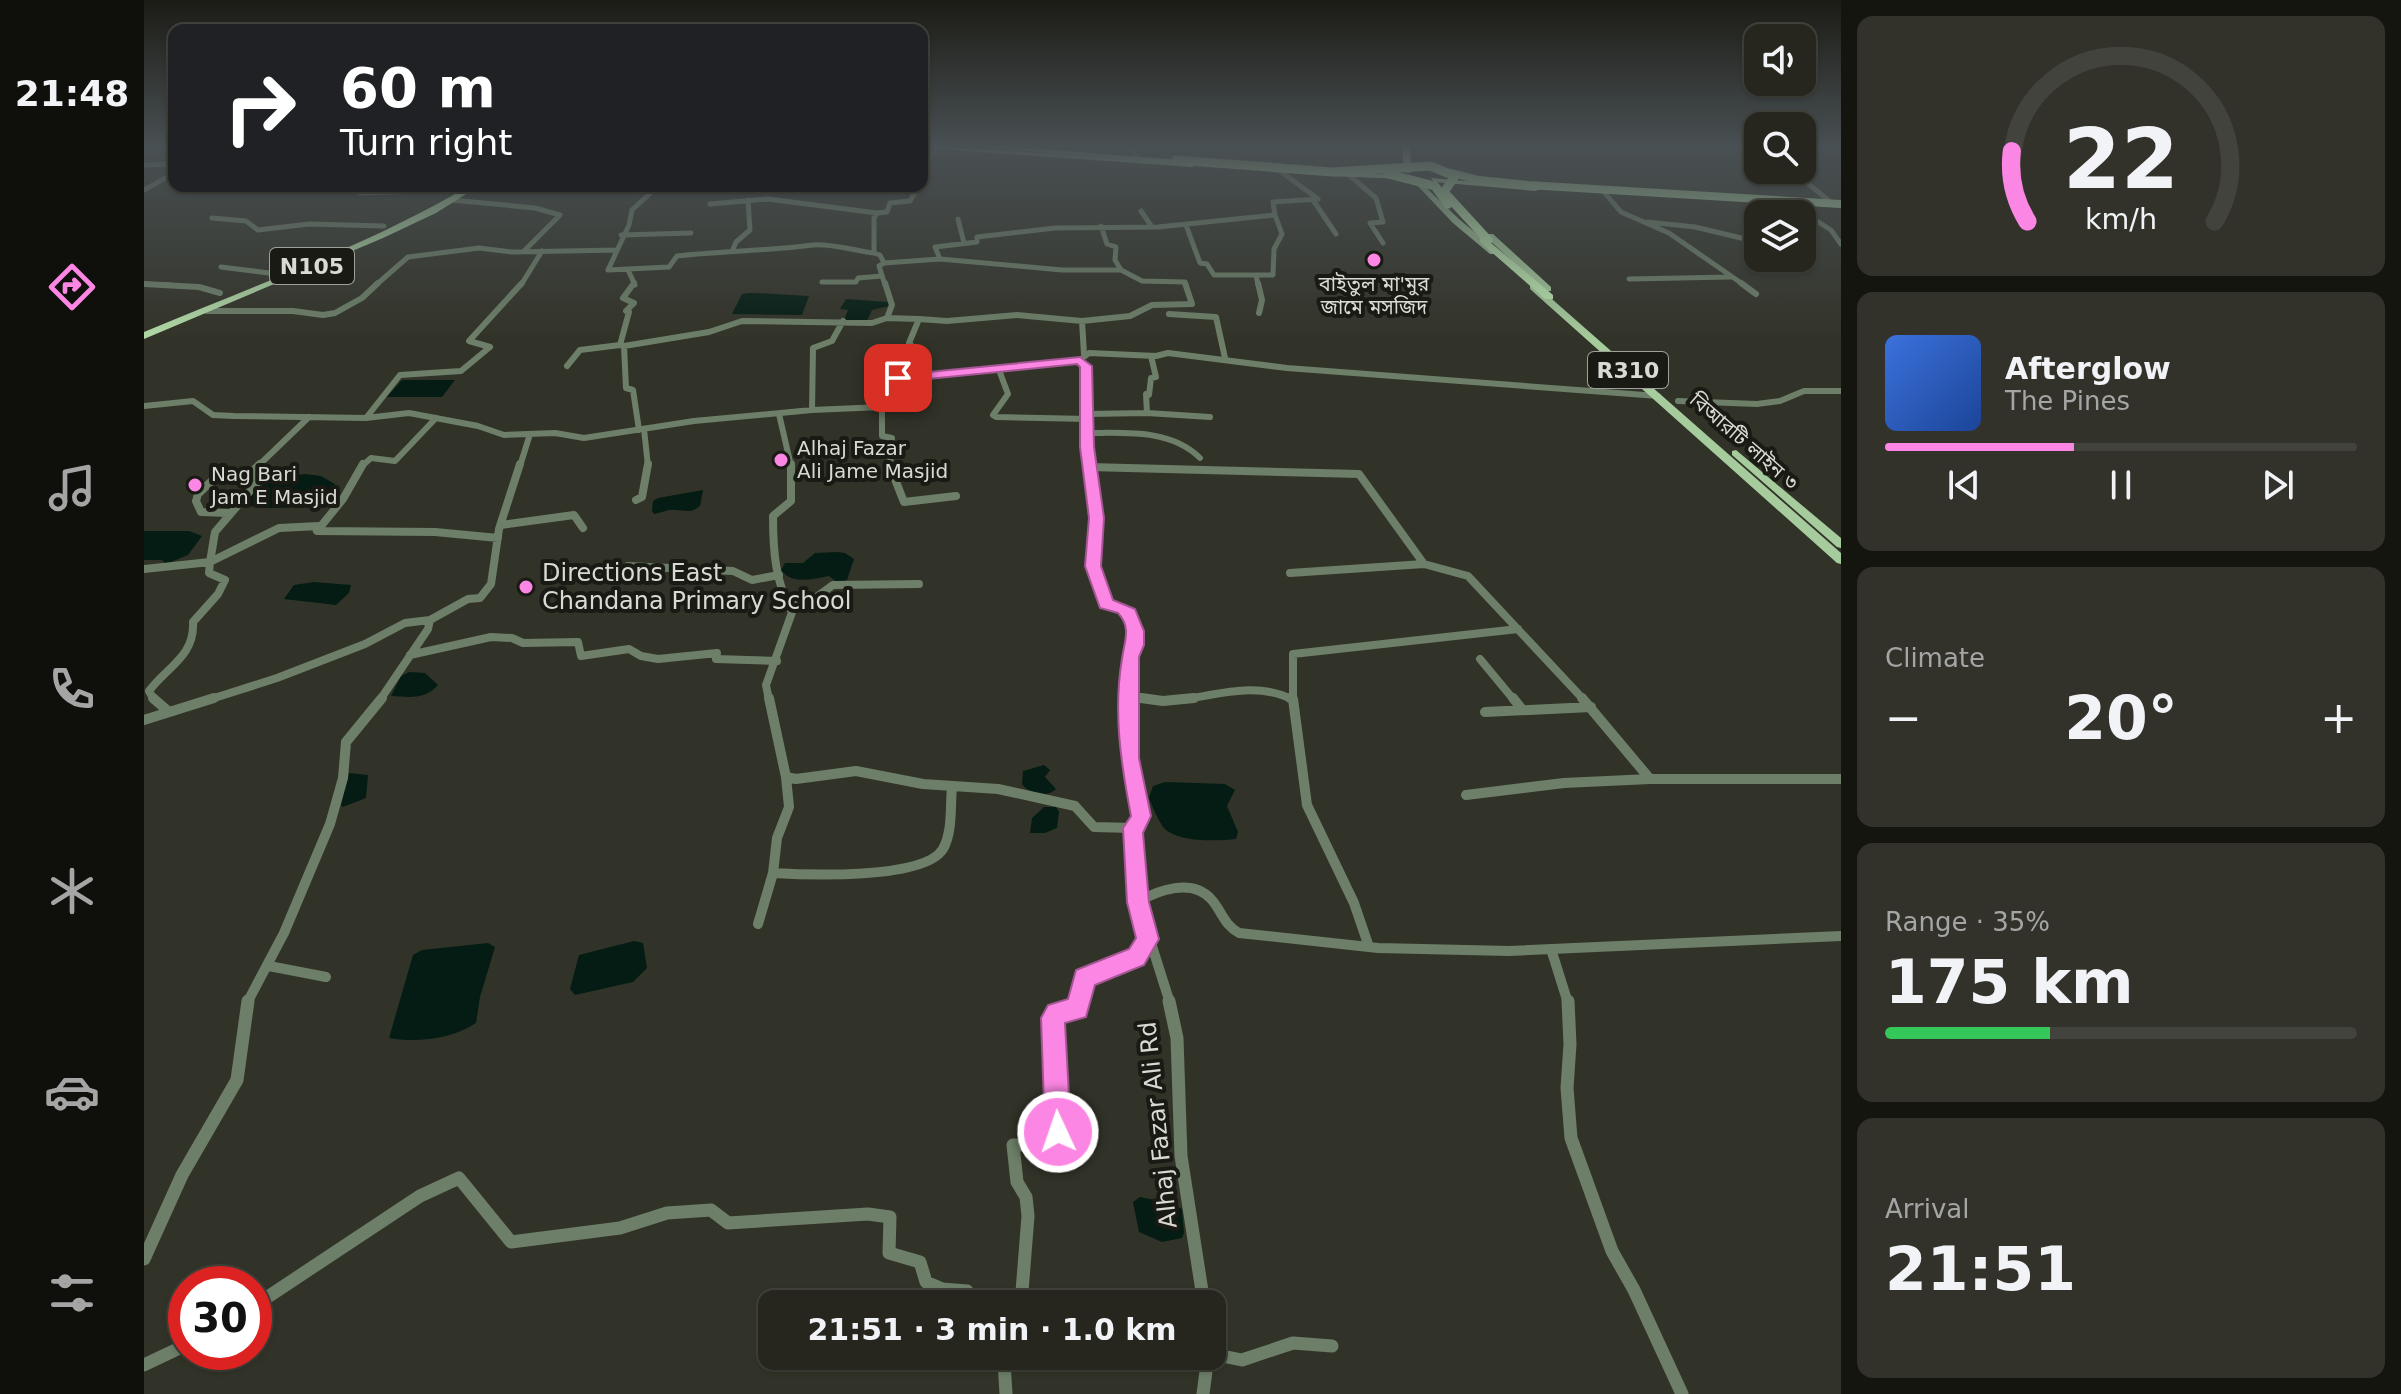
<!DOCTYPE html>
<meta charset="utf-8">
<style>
:root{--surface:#26261e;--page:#32322b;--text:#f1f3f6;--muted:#a4a5a4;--line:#42433c;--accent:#fc86e3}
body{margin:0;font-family:"DejaVu Sans","Noto Sans Bengali",sans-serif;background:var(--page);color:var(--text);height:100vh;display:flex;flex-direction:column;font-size:30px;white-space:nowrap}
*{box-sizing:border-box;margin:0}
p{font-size:26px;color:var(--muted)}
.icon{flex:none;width:44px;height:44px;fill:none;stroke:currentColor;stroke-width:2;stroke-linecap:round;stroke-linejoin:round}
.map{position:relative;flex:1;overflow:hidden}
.sheet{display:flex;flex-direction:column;gap:16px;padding:16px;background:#151510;width:560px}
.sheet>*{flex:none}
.banner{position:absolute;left:24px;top:24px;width:760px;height:168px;border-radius:16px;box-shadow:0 2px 6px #0004,0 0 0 2px var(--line);background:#202124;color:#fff;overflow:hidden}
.controls{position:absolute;left:1600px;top:24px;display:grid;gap:16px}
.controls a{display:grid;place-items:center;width:72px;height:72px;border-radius:16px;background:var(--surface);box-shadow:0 2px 6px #0004,0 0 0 2px var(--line);font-size:40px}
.speed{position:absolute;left:24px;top:1266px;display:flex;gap:16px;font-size:40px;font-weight:700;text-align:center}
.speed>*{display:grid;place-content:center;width:104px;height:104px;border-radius:50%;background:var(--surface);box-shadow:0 2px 6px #0004,0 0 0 2px var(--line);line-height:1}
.speed .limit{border:12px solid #d22;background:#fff;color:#111}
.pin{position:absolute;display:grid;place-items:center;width:68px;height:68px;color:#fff;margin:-34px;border-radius:16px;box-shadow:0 4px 12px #0006}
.me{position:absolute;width:88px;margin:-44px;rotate:357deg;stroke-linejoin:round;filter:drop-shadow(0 0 6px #0008)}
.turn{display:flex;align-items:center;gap:28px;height:168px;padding:0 40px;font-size:36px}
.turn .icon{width:104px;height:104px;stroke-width:2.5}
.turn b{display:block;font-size:56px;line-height:68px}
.big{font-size:60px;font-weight:700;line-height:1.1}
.sheet .tile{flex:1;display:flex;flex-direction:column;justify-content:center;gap:12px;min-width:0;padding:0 28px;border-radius:16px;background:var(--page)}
.sheet .dial{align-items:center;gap:0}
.dial svg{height:208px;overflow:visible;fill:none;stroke:var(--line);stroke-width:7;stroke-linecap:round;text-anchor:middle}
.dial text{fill:var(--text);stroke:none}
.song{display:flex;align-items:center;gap:24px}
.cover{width:96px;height:96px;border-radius:12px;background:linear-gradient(135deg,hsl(220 70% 55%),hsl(220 70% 35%))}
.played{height:8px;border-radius:4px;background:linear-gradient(90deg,var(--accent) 40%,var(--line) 40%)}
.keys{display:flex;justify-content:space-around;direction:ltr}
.heat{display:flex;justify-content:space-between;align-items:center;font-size:44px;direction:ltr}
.charge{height:12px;border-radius:6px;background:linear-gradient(90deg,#34c759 35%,var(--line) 0)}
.trip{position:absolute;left:614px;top:1290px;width:468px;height:80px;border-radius:16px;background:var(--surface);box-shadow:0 2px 6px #0004,0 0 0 2px var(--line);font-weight:700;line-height:80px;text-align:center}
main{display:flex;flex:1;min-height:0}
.menu{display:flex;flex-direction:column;width:144px;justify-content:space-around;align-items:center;background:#0f0f0c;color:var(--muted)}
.menu .icon{width:56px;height:56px}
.menu .active{color:var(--accent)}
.menu b{font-size:36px;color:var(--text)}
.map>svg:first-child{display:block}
</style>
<main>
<nav class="menu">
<b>21:48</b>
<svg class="icon active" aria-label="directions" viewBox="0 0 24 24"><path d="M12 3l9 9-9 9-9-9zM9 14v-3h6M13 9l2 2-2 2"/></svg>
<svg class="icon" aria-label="music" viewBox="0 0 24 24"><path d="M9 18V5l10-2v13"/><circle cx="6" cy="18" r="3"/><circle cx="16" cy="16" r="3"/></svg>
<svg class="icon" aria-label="phone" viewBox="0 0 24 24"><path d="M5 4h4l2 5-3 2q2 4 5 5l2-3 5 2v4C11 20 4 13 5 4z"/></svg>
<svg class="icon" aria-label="climate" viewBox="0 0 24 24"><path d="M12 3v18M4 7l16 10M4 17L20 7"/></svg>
<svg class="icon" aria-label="car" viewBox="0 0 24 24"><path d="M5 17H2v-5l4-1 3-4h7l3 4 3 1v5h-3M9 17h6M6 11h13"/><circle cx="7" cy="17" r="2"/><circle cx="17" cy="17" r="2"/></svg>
<svg class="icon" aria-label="filters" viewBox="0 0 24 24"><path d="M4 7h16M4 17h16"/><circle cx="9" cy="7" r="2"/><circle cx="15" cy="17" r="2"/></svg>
</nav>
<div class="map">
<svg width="1697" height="1394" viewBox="0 0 1697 1394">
<rect width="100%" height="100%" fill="#323328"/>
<path fill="#041c13" d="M604,293H613L665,296L658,315L588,314L598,294Z
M702,299L744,302L745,306L728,310L723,321L700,320L704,310L696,309Z
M258,380H311L298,397H243Z
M161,474L177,476L191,484L189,491C167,510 123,511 96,504C121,479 127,480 161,474Z
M559,490L556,506C546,514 542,510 531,510C525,509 517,513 510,514L508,511L509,501L514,498Z
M0,531H45L58,536L44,555L22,564L18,560H0Z
M693,552L701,553L710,559L703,580L693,582L685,576C669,579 648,585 637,570L641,563H659L671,553Z
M170,582L207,585L205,593L192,605L140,599L150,585Z
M265,672L281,673L294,685C281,700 265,697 247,696L257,676Z
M900,765L906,770L901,777L912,789C903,798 885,794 878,784L879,771Z
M205,773L224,775L222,798L199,807L197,805Z
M1021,782L1081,784L1091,790L1083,806L1094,832L1092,839C1073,841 1033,843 1019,827C1013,818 1009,808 1005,798L1009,786Z
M900,807H912L915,812L913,828L901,833H886L888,818Z
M490,941L499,943L503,968L489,982L431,995L426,989L435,955Z
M344,943L351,947L336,997L332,1023C309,1039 272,1043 245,1038L269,955L278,950Z
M996,1197L1027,1203L1038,1209L1040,1233L1038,1238L1018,1242L995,1232L989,1202Z"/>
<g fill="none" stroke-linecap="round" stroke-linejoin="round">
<path stroke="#6d7f68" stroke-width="5" d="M982,145L993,155
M1589,145L1614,155
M0,165L30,164
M778,166L793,147
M1655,170L1668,176L1661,181L1684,200
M1205,175L1232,198L1239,222L1226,223L1239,243
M514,186L488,210L485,225L464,270L525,267L533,256C578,251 624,251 668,245C687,243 711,251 730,253
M0,190L30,173
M1460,192L1477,212L1525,233L1600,285
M216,193L310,190
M308,200L391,208L416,215L380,251
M1169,200L1192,234
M1643,202L1687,230L1697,244
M566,204L624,199L733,213
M997,211L1008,227
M68,218L102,221L114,230L165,224L240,226
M814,219L820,243
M1504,222L1551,227L1614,242
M1042,225L1056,263L1063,264L1070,275H1129L1130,249L1138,234L1131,215
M957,226L963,244L972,247L971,260L977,270
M477,235L547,233
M589,249L592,242L606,230L604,200
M796,259L791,247L833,242V237L911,228L1014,227L1131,215L1129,202L1174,199L1136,171
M740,263L796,259L918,270H977L998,281L1041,282L1042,285
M77,267L125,273
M484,270L491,285
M1112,275L1114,285
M1485,279L1586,277
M678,282H712L714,278L738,276
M0,284L26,285
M232,285L264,257L335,248L368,252L473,250
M377,285L398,251
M741,285L735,266L740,263L736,255L730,253V218L733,213L743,212L746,203L766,201L773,189L771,186"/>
<path stroke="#6d7f68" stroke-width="6" d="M490,283L479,298L490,303L482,311L485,312L476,345L480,346L482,388L489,390L495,430
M1114,283L1118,300L1115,313
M1597,283L1612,294
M0,284L55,287L76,293
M63,311H149L179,315L191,313L218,298L234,283
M1025,314L1072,317L1081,358
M743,318L775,319L765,343L773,351L774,377
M775,319L803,321L873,315L938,321L986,316L1008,305L1048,304L1041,283
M938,321L940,354
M480,346L565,332L598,321L728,323L743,318L748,305L741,283
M1007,356L1012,377L1007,378L1005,395L1002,394L1003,413L1066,417
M936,360L942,366L946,466
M423,366L436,350L476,345
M855,370L864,394L849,415L852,417L944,419
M1534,401L1613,404L1636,401L1660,391H1697
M0,406L49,401L69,415L90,416L222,418L265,413L334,426L360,435L411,433L440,438L550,421L668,410L669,348L688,341L699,321
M738,407V436L748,438L746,466
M668,410L738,407L754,378L936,360L945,353L1012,356L1024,353L1143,368L1514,396
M635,414L647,466
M944,414L1003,413
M222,418L256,375L317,371L346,347L325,341L378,283
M500,429L504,466
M944,433C982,433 1027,429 1056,458
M114,466L165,417
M218,466L227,458L251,461L292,418
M376,466L386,434"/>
<path stroke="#6d7f68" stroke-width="8" d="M116,464L103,476L118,477L71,532L66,562L135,528L175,526
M219,464L199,499L173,531L291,532L354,538
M647,464V501L629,516C629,550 631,582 648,612
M745,464L760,502L812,496
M945,464L953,518L948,554L952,578L962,604L980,608L992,631L986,657L985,700
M945,467L1215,474L1280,564
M492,500L498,497L504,464
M84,513L57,512L52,501L54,494L73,476H103
M357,525L430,515L439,528
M484,566L589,571L608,580L635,575
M0,569L66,562L65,573L81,580L74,594L49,622C51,656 23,667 5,691L10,700
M1146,573L1280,564L1324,576L1440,700
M266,655L347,637L368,638L379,643L434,642L437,656L485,649L497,656L514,659L573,653L572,659L633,661
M1336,659L1370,700
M986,695L1007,700
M1149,699V654L1374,629
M64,700L133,678L221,644L261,623L286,620L324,599L336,598L347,584L355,529L376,464
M236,700L284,629L286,620
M625,700L622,685L651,604L671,598L689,585L775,584
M1036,700C1073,695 1114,681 1149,700"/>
<path stroke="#6d7f68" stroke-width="10" d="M9,698L25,712
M625,698L642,777L652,779L712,771L779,784L854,789L931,806L950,827L989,828L994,902L1026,1003
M985,698L984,727L997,822L989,828
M997,698L1019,701L1050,698
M1146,698L1149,699L1163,805L1210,903L1225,947
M1369,698L1377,708
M1438,698L1506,779
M1341,712L1447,707
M0,720L70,698
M1322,795L1420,783L1506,779H1697
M629,873C662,875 780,880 799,849C809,831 806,806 808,787
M994,902C1014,890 1048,878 1067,899C1078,911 1079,924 1095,933L1234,948L1365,951L1697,936
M614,924L629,873L633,838L645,807L642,777
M1407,949L1424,1003
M125,966L182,977
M103,1003L140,933L186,824L199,778L202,742L238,698
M935,1003L940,978L966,965L992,958L1004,939"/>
<path stroke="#6d7f68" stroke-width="13" d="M1025,1001L1033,1038L1037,1156L1060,1304
M1424,1001L1426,1044L1423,1088L1427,1138L1468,1251L1490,1290L1538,1394
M0,1259L38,1175L93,1080L104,1001
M877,1304L884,1216L882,1197L873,1182L869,1145H906L914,1142L909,1018L913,1013L934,1009L936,1001
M110,1306L276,1196L315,1178L367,1242L476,1228L523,1213L567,1210L584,1223L724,1214L746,1217L745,1253L776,1262L782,1282L798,1289L823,1291L830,1304
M1068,1354L1098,1360L1149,1343L1188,1346
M837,1356L839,1365L869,1360L871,1356
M860,1362L862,1394
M0,1365L42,1345
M1059,1394L1064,1356"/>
<path fill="#a6cb9c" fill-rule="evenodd" d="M1269,179H1273L1315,219L1352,250V254H1346L1309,223L1269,181Z
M1343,234H1349L1407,287V291H1401L1343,238Z
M1386,285H1392L1697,553V564L1693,563L1386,289Z
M1592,450L1697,538V548L1693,547L1588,455V451Z"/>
<path fill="#b2daa6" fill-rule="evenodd" d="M778,145L1048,163L1052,165L1048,167L778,148Z
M1258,145H1266L1267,173L1249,171L1260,169Z
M1187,172L1260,175L1264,177L1260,179L1184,176Z
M1287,178L1392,187L1396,189L1392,191L1290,182Z
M325,186H335L292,213L239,238L0,339V332C109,286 223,246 325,186Z"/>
<path fill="#bdeab0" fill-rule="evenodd" d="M804,145H845L1036,160L1032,163Z
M1340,237L1409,295V299H1401L1336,242V238Z"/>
<path stroke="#b2daa6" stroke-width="8" d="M1308,173L1335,180L1384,185L1697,204"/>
<path stroke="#bdeab0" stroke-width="9" d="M1032,160L1189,172L1286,166L1311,176L1300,192L1344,240
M1244,174L1291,186L1304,204"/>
</g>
<linearGradient id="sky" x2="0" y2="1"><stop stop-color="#1c1c16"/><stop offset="0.43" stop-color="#495053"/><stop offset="1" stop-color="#495053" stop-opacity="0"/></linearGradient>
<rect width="1697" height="340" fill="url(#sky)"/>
<path fill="#fc86e3" stroke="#a45794" stroke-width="2" d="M936,357L948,366L950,447L960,518L957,566L969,600L991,609L1000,631V645L995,657V758L1007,816L999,833L1005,902L1015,939L1000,965L951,985L942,1017L921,1023L927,1132L923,1141L914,1145L905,1141L901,1132L897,1018L904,1005L924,999L932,970L985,949L992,938L983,902L979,828L987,816C977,764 969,712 978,659C980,642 988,628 974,613L956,608L941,566L945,518L936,447V367L933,364L754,382L748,378L754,375Z"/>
<g fill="#fc86e3" stroke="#1a1a15" stroke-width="3">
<circle cx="1230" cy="260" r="8"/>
<circle cx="637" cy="460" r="8"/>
<circle cx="51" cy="485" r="8"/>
<circle cx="382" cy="587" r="8"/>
</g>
<g text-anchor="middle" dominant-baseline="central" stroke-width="8" stroke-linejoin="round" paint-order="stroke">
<g font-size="20" fill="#dadad4" stroke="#1a1a15" text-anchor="start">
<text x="1230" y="284" text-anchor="middle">বাইতুল মা'মুর<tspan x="1230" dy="23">জামে মসজিদ</tspan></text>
<text x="653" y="448">Alhaj Fazar<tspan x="653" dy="23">Ali Jame Masjid</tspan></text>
<text x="67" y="474">Nag Bari<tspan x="67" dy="23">Jam E Masjid</tspan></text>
</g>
<g font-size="20" fill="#dadad4" stroke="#1a1a15">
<text transform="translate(1600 441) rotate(41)">বিআরটি লাইন ৩</text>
</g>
<g fill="#1a1a15" stroke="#a0a09b" stroke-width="2">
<rect x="126" y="248" width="84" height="36" rx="6"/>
<rect x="1444" y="352" width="80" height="36" rx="6"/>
</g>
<g font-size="22" font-weight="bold" fill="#dadad4">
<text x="168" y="266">N105</text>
<text x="1484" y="370">R310</text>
</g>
<g font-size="24" fill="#dadad4" stroke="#1a1a15" text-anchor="start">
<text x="398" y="573">Directions East<tspan x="398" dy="28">Chandana Primary School</tspan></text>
</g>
<g font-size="24" fill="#dadad4" stroke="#1a1a15">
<text transform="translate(1014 1125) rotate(-96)">Alhaj Fazar Ali Rd</text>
</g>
</g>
</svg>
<div class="controls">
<a><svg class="icon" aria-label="sound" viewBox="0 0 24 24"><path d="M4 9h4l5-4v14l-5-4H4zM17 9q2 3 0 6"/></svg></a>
<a><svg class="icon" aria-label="search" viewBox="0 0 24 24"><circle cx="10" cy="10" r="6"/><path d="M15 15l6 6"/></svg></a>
<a><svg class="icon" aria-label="layers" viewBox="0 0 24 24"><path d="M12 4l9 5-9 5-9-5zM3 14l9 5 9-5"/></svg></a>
</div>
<div class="speed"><div class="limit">30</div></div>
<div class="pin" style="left:754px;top:378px;background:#d93025"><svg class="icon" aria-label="arrive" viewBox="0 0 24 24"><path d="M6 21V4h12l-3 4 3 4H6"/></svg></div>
<svg class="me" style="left:914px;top:1132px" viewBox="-20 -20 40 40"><circle r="17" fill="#fc86e3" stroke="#fff" stroke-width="3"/><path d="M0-11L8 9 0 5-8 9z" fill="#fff"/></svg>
<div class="trip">21:51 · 3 min · 1.0 km</div>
<div class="banner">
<div class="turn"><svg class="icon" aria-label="right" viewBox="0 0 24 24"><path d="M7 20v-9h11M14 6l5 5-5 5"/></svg><div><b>60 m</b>Turn right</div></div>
</div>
</div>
<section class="sheet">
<div class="tile dial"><svg viewBox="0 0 100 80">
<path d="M14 69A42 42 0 1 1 86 69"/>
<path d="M14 69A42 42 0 0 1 8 42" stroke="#fc86e3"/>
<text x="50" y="56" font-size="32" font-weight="700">22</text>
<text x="50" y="72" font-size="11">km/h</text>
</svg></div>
<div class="tile">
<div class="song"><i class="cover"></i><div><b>Afterglow</b><p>The Pines</p></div></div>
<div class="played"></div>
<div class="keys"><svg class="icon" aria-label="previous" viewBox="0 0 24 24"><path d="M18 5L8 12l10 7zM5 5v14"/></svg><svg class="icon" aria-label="pause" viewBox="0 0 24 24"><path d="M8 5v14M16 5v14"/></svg><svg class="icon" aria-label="next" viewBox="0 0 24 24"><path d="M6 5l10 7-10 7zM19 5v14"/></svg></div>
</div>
<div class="tile"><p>Climate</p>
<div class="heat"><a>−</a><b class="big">20°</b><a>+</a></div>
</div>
<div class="tile"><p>Range · 35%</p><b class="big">175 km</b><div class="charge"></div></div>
<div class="tile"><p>Arrival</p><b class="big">21:51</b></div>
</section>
</main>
